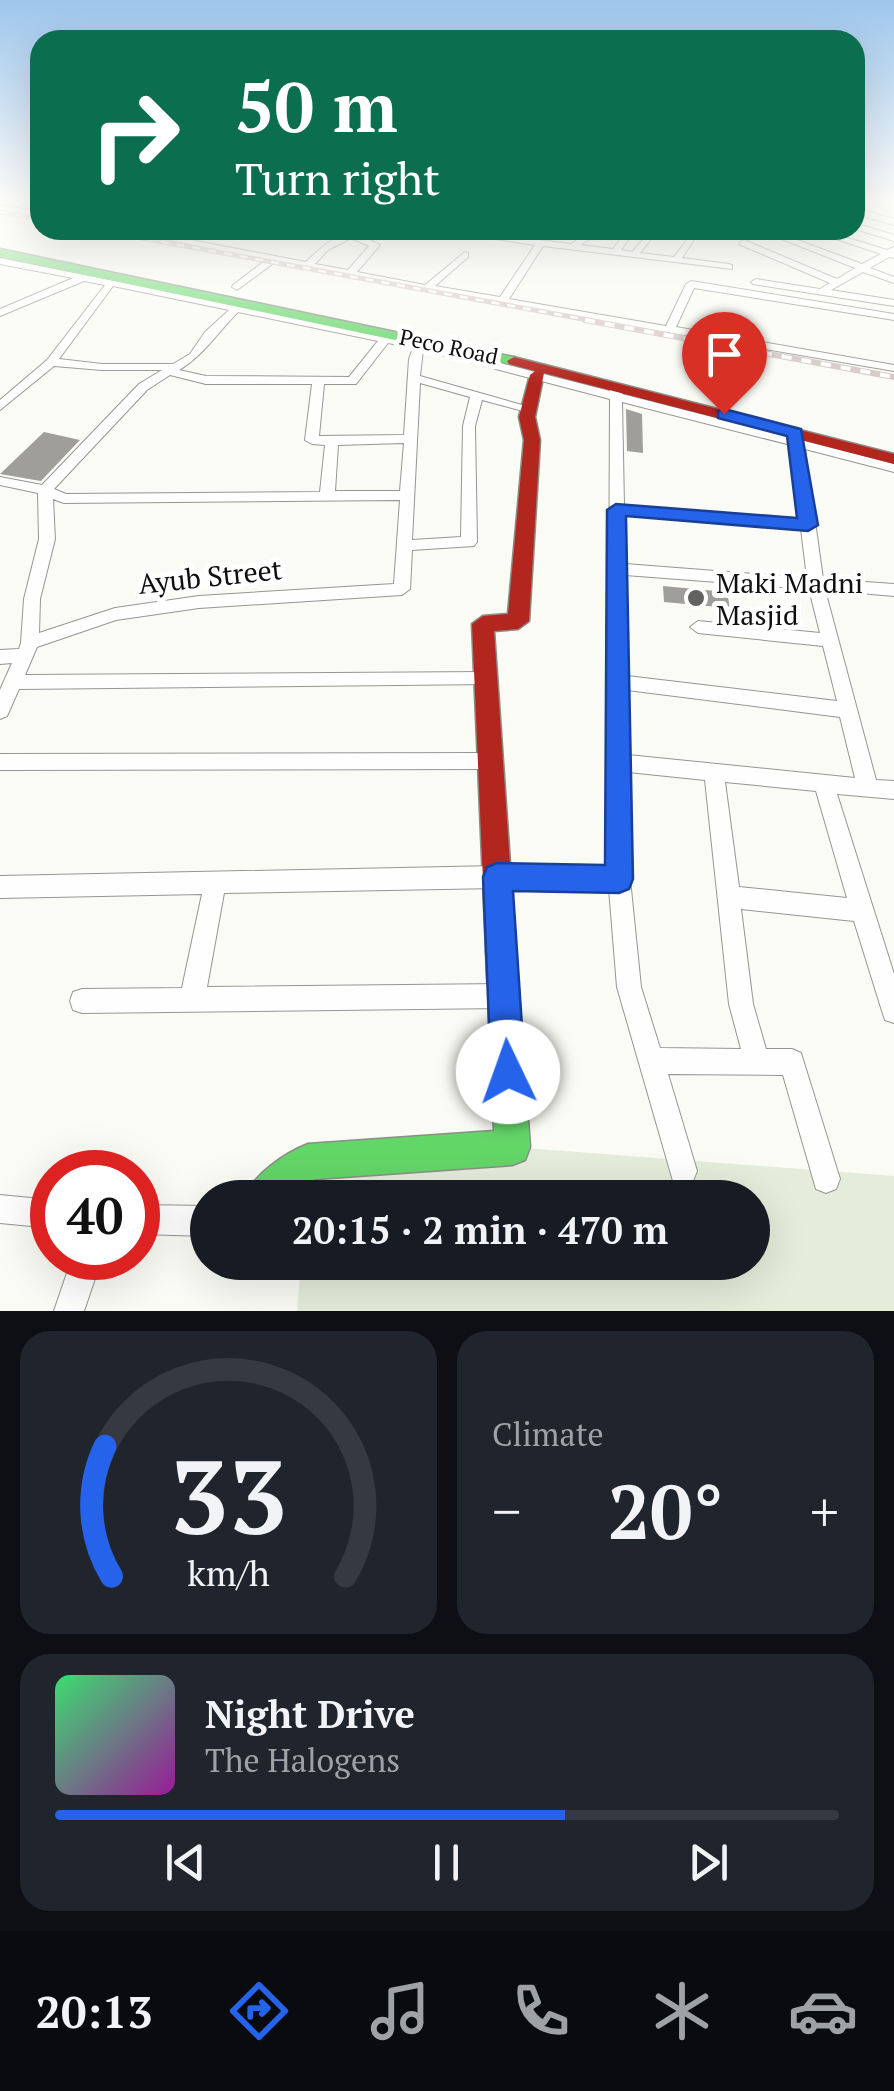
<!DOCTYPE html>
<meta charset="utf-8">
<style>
:root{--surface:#171b24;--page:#20242c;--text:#f1f3f6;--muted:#9ea1a6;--line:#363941;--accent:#2563eb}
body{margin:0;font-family:"PT Serif",serif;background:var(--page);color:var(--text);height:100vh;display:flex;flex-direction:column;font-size:38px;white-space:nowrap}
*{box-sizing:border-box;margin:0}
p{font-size:32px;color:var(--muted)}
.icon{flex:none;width:55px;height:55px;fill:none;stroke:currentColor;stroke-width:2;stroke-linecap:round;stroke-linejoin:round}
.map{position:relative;height:1311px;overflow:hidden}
.panel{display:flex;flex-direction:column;gap:20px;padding:20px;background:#0d0f14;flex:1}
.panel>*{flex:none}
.guide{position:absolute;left:30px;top:30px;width:835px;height:210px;border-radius:30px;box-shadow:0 10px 40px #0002;background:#0b6e4f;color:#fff;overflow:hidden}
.speed{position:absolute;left:30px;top:1150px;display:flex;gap:20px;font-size:50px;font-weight:700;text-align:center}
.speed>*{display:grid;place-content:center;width:130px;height:130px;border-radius:50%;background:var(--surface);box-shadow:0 10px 40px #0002;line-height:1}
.speed .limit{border:15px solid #d22;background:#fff;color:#111}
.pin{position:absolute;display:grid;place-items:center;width:85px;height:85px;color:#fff;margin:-102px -42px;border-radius:50% 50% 50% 0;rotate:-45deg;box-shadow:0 0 10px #0007}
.pin .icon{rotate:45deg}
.me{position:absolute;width:110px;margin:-55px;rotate:357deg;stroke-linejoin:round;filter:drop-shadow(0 0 8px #0008)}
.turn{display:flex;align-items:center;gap:35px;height:210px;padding:0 40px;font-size:45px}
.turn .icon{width:130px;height:130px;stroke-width:2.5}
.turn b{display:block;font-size:70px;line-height:85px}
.big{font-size:75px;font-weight:700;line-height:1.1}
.panel .widget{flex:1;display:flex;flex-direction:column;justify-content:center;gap:15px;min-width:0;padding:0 35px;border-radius:30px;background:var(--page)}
.panel .dial{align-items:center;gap:0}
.dial svg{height:260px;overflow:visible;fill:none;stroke:var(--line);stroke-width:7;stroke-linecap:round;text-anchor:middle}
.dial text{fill:var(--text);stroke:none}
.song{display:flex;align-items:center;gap:30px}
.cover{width:120px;height:120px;border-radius:15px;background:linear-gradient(135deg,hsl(140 70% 55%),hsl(300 70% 35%))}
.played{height:10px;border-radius:5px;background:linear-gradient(90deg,var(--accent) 65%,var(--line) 65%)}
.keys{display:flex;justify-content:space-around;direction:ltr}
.heat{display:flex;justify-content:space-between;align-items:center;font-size:55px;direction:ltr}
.panel .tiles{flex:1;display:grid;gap:20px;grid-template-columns:1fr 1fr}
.widget:last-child{grid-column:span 2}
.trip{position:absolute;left:190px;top:1180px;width:580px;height:100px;border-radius:50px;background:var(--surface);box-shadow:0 10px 40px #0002;font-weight:700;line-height:100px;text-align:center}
.dock{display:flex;height:160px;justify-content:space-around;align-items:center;background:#090b0e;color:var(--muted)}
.dock .icon{width:70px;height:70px}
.dock .on{color:var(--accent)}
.dock b{font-size:45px;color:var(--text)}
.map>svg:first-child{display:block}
</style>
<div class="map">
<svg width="894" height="1311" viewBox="0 0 894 1311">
<rect width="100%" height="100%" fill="#fbfbf5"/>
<path fill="#e5ecda" d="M512,1147L894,1176V1311H297L301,1263L752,1262V1198L305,1197L308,1162Z"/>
<path fill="#9f9e9a" d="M626,409L642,414L643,453L627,451Z
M44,432L80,440L41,481L0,474Z
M663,586L727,592L730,608L664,602Z"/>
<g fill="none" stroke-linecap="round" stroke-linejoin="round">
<g stroke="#959593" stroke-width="2">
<path id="street" d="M0,205L40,212V218L0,211Z
M855,208L894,219V225L855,214Z
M855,223L894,235V241L855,229Z
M121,230H139L306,262C321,247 341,230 363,230L358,234L380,245L357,272L425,285L465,252L468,253V257L435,286L500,297L535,245L434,230H459L571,244L584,235L545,230H592L595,235L581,245L613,249L627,230H635L621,250L632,252L651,231L655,234L640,253L674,257L693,232L697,235L682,258L729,264L732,265V269L543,246L509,299L666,326L686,284L691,281L894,314V320L694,288L676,327L894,365V371L427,291L275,262L237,290L232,287L233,285L266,260ZM351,238L369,246L348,270L315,264L328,250Z
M759,230H771L862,264L881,254L809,230H822L887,250L894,247V258L889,257L870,268L894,277V283L863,272L831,290L894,300V306L753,284L751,282L756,279L820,289L830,283L741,245L739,243L744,240L837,279L855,268Z
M0,258L234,305L241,301L246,304L244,307L415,341L421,336L427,339L425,344L610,391L612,384H620L622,394L790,437L791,430H801L804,441L894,464V472L805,449L823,579L894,584V596L825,590L876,780L894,781V799L837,794L894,974V1023L885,1020L882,1011L854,921L741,909L753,1004L766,1049H792L801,1053L840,1179L836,1189L826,1193L816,1189L783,1075L668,1074L697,1171L693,1181L683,1185L673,1181L617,987L609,889L497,888L224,893L207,987L504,984L513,987L516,996L513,1005L504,1008L82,1013L73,1010L70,1001L73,992L82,989L182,988L202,894L0,898V876L497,866L608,868L610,399L423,350L420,376L536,409L530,413L482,400L475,426L477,542L474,546L412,550L410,589L402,595L199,608L116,620L37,647L25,675L486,672L492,674L495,679L492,684L19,689L7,716L0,719V690L12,663L0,664V650L19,649L21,643L24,599L39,539L38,493L0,485V477L42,485L139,384L162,370H102L54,366L0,410V400L47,360L105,285L84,281L0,316V309L73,278L0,264ZM113,286L229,310L205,332L190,354L173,364H102L59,359ZM238,312L378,341L349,377L206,376L179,370C203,356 218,332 238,312ZM388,343L413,348L409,359L404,435L319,436L324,384H356ZM170,375L206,384H312L305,440L312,444L325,445L320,492L66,494L54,489L147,390ZM420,383L470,397L463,426L461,537L412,540ZM622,402L791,445L800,520L624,506ZM404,443L400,491H335L338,445ZM53,499L64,503L400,500L394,584L199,596L115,608L39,633L40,599L55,539ZM624,515L801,529L807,578L625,564ZM625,575L809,589L820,633L698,621L690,627L698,633L823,646L837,701L627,676ZM627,690L840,717L855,778L628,755ZM628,772L705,780L729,1004L741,1049L660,1048L641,987L630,879ZM725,782L816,791L847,898L739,887Z
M491,753L498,755L501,761L498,767L491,769L0,770V754Z
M0,1195L52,1200V1228L0,1223Z
M138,1205L208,1206V1236L138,1234Z
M72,1258H102L84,1311H54Z"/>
</g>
<g stroke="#8c8c89" stroke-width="3">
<path id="fast" d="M0,249L514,357L521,361L514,365L0,257Z
M501,936L512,940L516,951L530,1147L525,1160L512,1165L315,1179L292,1198H244C253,1175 285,1153 308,1144L494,1131L486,951L490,940Z"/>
</g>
<g stroke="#8c8c89" stroke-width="3">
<path id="jam" d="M514,357L894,454V464L544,373L535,417L540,440L529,621L518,629L494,631L516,951L512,962L501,966L490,962L486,951L472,624L483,616L508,614L524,440L519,417L530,375L535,371L509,364L507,361Z"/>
</g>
<use href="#street" fill="#fefefe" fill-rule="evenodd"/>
<use href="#fast" fill="#63d668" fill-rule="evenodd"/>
<use href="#jam" fill="#b3261e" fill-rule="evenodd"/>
<g stroke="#d6c8c6" stroke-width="5">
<path id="rail-far1" d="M0,212L40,219
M98,230L599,322"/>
</g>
<g stroke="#d6c8c6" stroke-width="6">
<path id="rail" d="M585,320L894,377"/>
</g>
<use href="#rail-far1" stroke="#fff" stroke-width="2.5" stroke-dasharray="8" stroke-linecap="butt"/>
<use href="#rail" stroke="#fff" stroke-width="4" stroke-dasharray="10" stroke-linecap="butt"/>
</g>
<linearGradient id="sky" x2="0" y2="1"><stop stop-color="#9dc6ec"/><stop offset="0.52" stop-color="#fdfdfa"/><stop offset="1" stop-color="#fdfdfa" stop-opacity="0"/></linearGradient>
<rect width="894" height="383" fill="url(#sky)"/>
<path fill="#2563eb" stroke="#184099" stroke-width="2.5" d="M724,409L801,429L818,525L808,531L626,516L633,879L629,889L619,893L513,891L525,1072L520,1083L508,1088L496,1083L491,1072L483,877L487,867L497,863L605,865L607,510L616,504L797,518L787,436L718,418V411Z"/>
<circle fill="#626260" stroke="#fff" stroke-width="4" cx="696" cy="598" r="10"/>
<g text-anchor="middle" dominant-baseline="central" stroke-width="10" stroke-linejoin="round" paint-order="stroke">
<g font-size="22" fill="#0f0f0f" stroke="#fff">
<text transform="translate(449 346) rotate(12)">Peco Road</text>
</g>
<g font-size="28" fill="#0f0f0f" stroke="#fff">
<text transform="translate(210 576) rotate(-6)">Ayub Street</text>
</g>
<g font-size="28" fill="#0f0f0f" stroke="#fff" text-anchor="start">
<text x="716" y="582">Maki Madni<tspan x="716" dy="32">Masjid</tspan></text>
</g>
</g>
</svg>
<div class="speed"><div class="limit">40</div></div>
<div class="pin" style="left:724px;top:414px;background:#d93025"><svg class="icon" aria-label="arrive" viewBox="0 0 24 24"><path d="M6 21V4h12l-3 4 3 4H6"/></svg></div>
<svg class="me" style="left:508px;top:1072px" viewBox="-20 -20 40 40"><circle r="19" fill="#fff"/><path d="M0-13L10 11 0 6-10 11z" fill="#2563eb"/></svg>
<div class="trip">20:15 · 2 min · 470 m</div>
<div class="guide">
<div class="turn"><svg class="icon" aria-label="right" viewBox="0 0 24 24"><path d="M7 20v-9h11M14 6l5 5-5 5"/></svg><div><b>50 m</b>Turn right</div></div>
</div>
</div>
<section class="panel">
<div class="tiles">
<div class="widget dial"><svg viewBox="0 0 100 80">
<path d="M14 69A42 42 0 1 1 86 69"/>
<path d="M14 69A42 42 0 0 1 12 29" stroke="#2563eb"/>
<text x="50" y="56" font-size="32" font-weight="700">33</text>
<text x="50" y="72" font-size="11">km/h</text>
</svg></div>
<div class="widget"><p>Climate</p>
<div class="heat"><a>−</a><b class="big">20°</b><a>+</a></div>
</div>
<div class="widget">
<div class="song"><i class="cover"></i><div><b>Night Drive</b><p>The Halogens</p></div></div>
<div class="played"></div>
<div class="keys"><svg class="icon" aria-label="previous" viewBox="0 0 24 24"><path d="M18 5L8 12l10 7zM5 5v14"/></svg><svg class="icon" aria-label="pause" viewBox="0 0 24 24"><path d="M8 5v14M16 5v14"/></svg><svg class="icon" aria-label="next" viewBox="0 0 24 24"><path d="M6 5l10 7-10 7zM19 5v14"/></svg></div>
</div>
</div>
</section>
<nav class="dock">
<b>20:13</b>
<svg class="icon on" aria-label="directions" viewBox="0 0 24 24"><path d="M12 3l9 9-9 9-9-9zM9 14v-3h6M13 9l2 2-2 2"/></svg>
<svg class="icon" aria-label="music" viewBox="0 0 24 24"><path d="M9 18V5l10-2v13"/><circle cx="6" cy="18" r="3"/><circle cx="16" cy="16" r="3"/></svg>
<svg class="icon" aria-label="phone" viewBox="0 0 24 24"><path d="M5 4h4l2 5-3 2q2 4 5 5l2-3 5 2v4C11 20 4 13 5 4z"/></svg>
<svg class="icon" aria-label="climate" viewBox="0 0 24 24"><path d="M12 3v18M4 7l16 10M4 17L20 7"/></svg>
<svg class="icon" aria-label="car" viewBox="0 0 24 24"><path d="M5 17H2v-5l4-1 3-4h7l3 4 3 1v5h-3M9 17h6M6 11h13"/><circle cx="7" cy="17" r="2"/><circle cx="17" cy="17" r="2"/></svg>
</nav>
